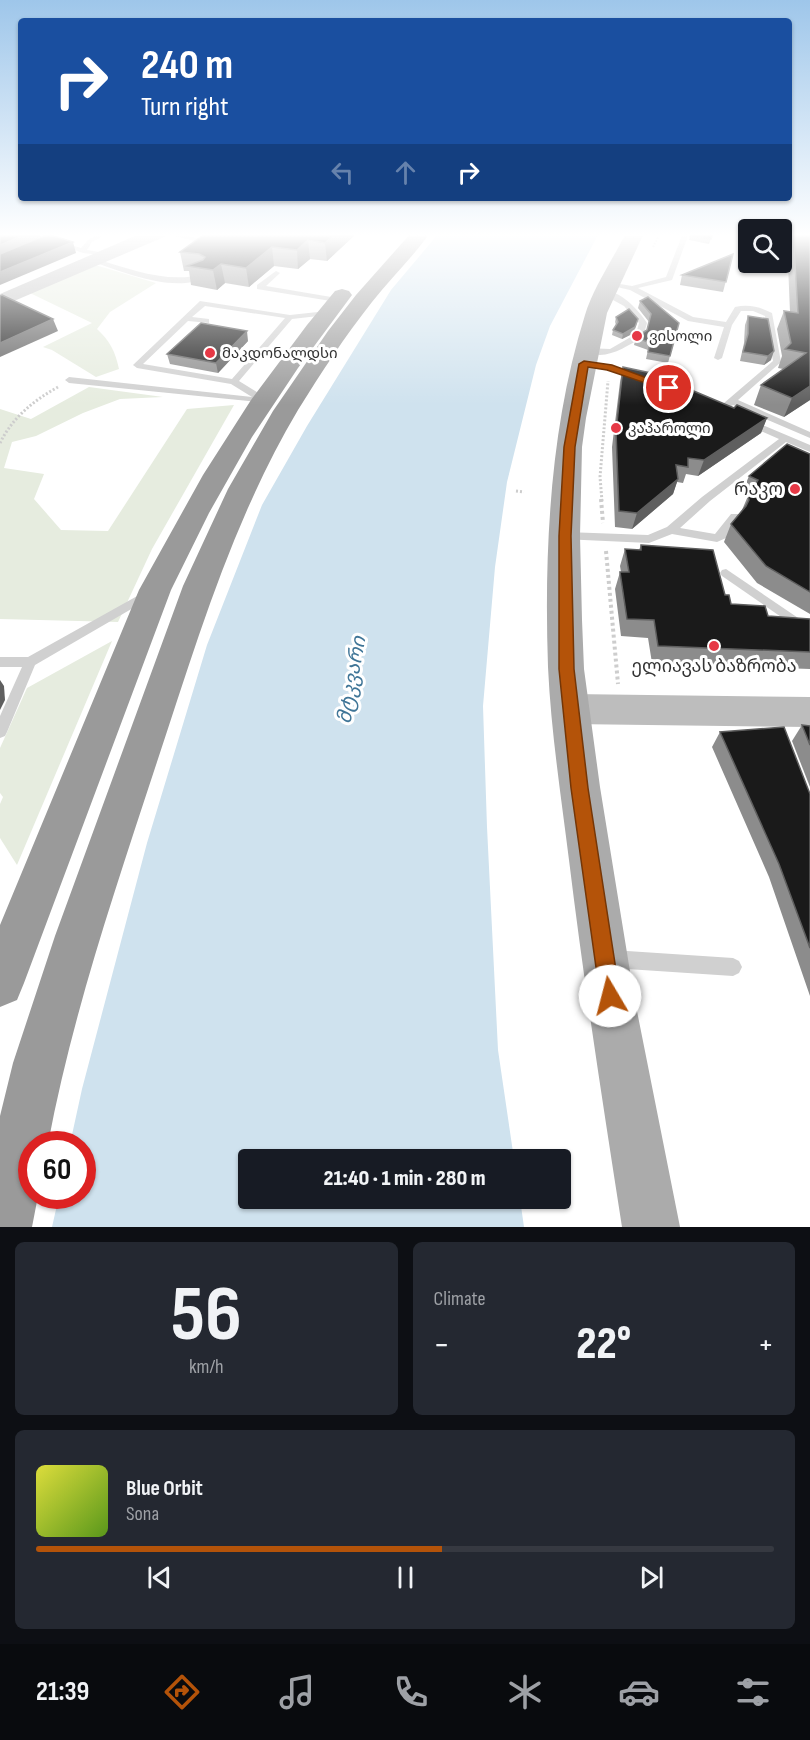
<!DOCTYPE html>
<meta charset="utf-8">
<style>
body{margin:0;font-family:"Sofia Sans Condensed","Noto Sans Georgian",sans-serif;background:#242831;color:#f1f3f6;height:100vh;display:flex;flex-direction:column;font-size:22px;white-space:nowrap}
*{box-sizing:border-box;margin:0}
p{font-size:20px;color:#9ea1a6}
.icon{flex:none;width:33px;height:33px;fill:none;stroke:currentColor;stroke-width:2;stroke-linecap:round;stroke-linejoin:round}
.map{position:relative;height:1227px;overflow:hidden}
.panel{display:flex;flex-direction:column;gap:15px;padding:15px;background:#0d0f14;flex:1}
.panel>*{flex:none}
.banner{position:absolute;left:18px;top:18px;width:774px;height:183px;border-radius:6px;box-shadow:0 2px 4px #0004;background:#1a4fa0;color:#fff;overflow:hidden}
.fabs{position:absolute;left:738px;top:219px;display:grid;gap:12px}
.fabs a{display:grid;place-items:center;width:54px;height:54px;border-radius:6px;background:#171b24;box-shadow:0 2px 4px #0004;font-size:30px}
.speed{position:absolute;left:18px;top:1131px;display:flex;gap:12px;font-size:30px;font-weight:700;text-align:center}
.speed>*{display:grid;place-content:center;width:78px;height:78px;border-radius:50%;background:#171b24;box-shadow:0 2px 4px #0004;line-height:1}
.speed .limit{border:9px solid #d22;background:#fff;color:#111}
.pin{position:absolute;display:grid;place-items:center;width:51px;height:51px;color:#fff;margin:-26px;border:3px solid #fff;border-radius:50%;box-shadow:0 2px 6px #0007}
.me{position:absolute;width:66px;margin:-33px;rotate:352deg;stroke-linejoin:round;filter:drop-shadow(0 0 4px #0008)}
.turn{display:flex;align-items:center;gap:21px;height:126px;padding:0 24px;font-size:27px}
.turn .icon{width:78px;height:78px;stroke-width:2.5}
.turn b{display:block;font-size:42px;line-height:51px}
.lanes{display:flex;align-items:center;height:57px;padding:0 24px;background:#0003;justify-content:center;gap:30px;direction:ltr}
.lanes .off{opacity:.35}
.big{font-size:45px;font-weight:800;line-height:1.1}
.panel .card{flex:1;display:flex;flex-direction:column;justify-content:center;gap:9px;min-width:0;padding:0 21px;border-radius:9px;background:#242831}
.panel .dial{align-items:center;gap:0}
.dial b{font-size:78px;line-height:1}
.song{display:flex;align-items:center;gap:18px}
.cover{width:72px;height:72px;border-radius:9px;background:linear-gradient(135deg,hsl(60 70% 55%),hsl(90 70% 35%))}
.played{height:6px;border-radius:3px;background:linear-gradient(90deg,#b45309 55%,#363941 55%)}
.keys{display:flex;justify-content:space-around;direction:ltr}
.heat{display:flex;justify-content:space-between;align-items:center;font-size:33px;direction:ltr}
.panel .tiles{flex:1;display:grid;gap:15px;grid-template-columns:1fr 1fr}
.card:last-child{grid-column:span 2}
.trip{position:absolute;left:238px;top:1149px;width:333px;height:60px;border-radius:6px;background:#171b24;box-shadow:0 2px 4px #0004;font-weight:800;line-height:60px;text-align:center}
.tab-bar{display:flex;height:96px;justify-content:space-around;align-items:center;background:#090b0e;color:#9ea1a6}
.tab-bar .icon{width:42px;height:42px}
.tab-bar .current{color:#b45309}
.tab-bar b{font-size:27px;color:#f1f3f6}
.map>svg:first-child{display:block}
.green{fill:#e6ecdf}
.water{fill:#cfe2ee}
.lines{fill:none;stroke-linecap:round;stroke-linejoin:round}
.path-far2{stroke:#cdcdcd;stroke-width:2;stroke-dasharray:1.5 1.5;stroke-linecap:butt}
.path-far1{stroke:#cdcdcd;stroke-width:3;stroke-dasharray:2 2;stroke-linecap:butt}
.path{stroke:#cdcdcd;stroke-width:4;stroke-dasharray:3 3;stroke-linecap:butt}
.lane{fill:#d0d0d0;fill-rule:evenodd}
.secondary{fill:#bdbdbd;fill-rule:evenodd}
.primary{fill:#ababab;fill-rule:evenodd}
.highway{fill:#9a9a9a;fill-rule:evenodd}
.wall{fill:#8c8c8c}
.shaded-wall{fill:#5f5f5f}
.building{fill:#1a1a1a;stroke:#5f5f5f;stroke-width:1.5}
.route{fill:#b45309;stroke:#753606;stroke-width:1.5}
.poi-dot{fill:#e63946;stroke:#fff;stroke-width:2}
.labels{text-anchor:middle;stroke-width:6;stroke-linejoin:round;paint-order:stroke}
.far-poi-label{font-size:15px;fill:#333;stroke:#fff;text-anchor:start}
.poi-label{font-size:18px;fill:#333;stroke:#fff;text-anchor:end}
.water-label{font-size:20px;font-style:italic;fill:#3f7597;stroke:#fff}
</style>
<div class="map">
<svg width="810" height="1227" viewBox="0 0 810 1227">
<rect width="100%" height="100%" fill="#fff"/>
<g class="green">
<path d="M95,265L156,283L110,312L97,329C110,341 115,351 119,369L96,377L52,350L43,347L92,323L30,293Z"/>
<polygon points="89,387 163,397 120,399 83,413 36,436 12,442 4,468 44,474 34,499 61,530 108,531 187,409 234,405 152,549 118,622 0,619 0,409 31,419"/>
<polygon points="112,641 17,865 0,838 0,804 3,797 0,793 0,748 27,688"/>
</g>
<polygon class="water" points="439,233 599,233 550,326 536,365 507,482 495,567 483,706 487,827 498,1050 514,1159 249,1160 249,1198 520,1199 524,1227 52,1227 59,1196 82,1196 82,1144 70,1144 82,1089 147,843 207,645 262,505 307,426 391,290"/>
<g class="lines">
<polyline class="path-far2" points="653,247 660,233"/>
<g class="path-far1">
<path d="M0,443C13,417 33,401 58,387"/>
<polyline points="516,491 524,492"/>
<polyline points="602,501 600,477 608,381"/>
</g>
<g class="path">
<polyline points="601,499 603,523"/>
<polyline points="606,551 618,684"/>
</g>
<g class="lane">
<polygon points="44,233 53,233 47,236 53,240 53,242 49,242 40,237 40,235"/>
<polygon points="100,233 108,233 92,242 87,250 111,254 111,256 83,253 58,244 61,242 81,248 88,240"/>
<polygon points="161,233 175,233 208,241 205,243"/>
<path d="M683,233H689L672,280L638,288L693,317L726,322L735,307C749,304 760,307 772,313L781,362L738,400L810,432V438L733,405L722,412L717,409L773,361L765,316L753,311H741L732,325L722,358L718,360L714,358L724,327L688,321L630,290L604,284L608,282L632,286L666,277Z"/>
<path d="M95,259C132,269 163,283 202,275L206,277C175,294 124,272 93,262L92,261Z"/>
<polygon points="276,271 280,273 266,286 337,298 341,300 337,302 257,289 257,285"/>
<path d="M602,290C620,290 638,309 647,323L643,337C625,347 604,363 583,350L587,348L610,349L636,334L639,323L624,306L602,294Z"/>
<path d="M200,301L290,315L327,311L331,313L327,315L292,319L239,381L268,399V403L69,383L65,380L69,377L252,397L231,384L137,368L133,365ZM205,306L285,318L232,379L143,364L188,321L209,323V319L192,317Z"/>
<polygon points="584,361 612,365 641,377 637,380 608,369 581,366 581,362"/>
<polygon points="748,419 810,445 810,452 786,442 710,501 680,528 715,534 731,514 739,514 740,516 726,538 717,542 672,534 649,543 562,539 561,536 562,533 566,532 648,535 667,527 702,497 779,439 745,424 745,420"/>
<polygon points="726,569 810,626 810,637 722,576 720,573 722,570"/>
<polygon points="148,590 154,594 152,597 35,665 7,732 5,736 0,738 0,716 22,667 0,667 0,657 28,657"/>
<polygon points="612,950 733,958 739,961 742,967 739,973 733,976 612,968 606,965 603,959 606,953"/>
</g>
<g class="secondary">
<polygon points="142,233 167,233 164,237 0,307 0,294"/>
<polygon points="571,694 810,697 810,727 571,724 558,720 553,709 558,698"/>
</g>
<path class="primary" d="M626,233H644L607,313L586,418L582,447L580,536L582,620L584,669L600,787L634,996L680,1227H622C603,1105 584,983 569,860C561,796 551,731 548,667C544,552 550,426 585,315C593,288 613,259 626,233Z"/>
<g class="highway">
<path d="M411,233H430C413,257 390,279 372,302C345,336 321,373 298,410C231,523 196,645 155,768C114,893 72,1016 48,1144H32V1196H38L32,1227H0V1116L13,1063L55,936L183,586L228,489L273,411L328,331L356,295Z"/>
<polygon points="342,289 349,291 352,295 298,368 252,437 209,513 171,590 24,983 17,1000 0,1007 0,925 139,590 203,475 251,400 307,325 335,291"/>
</g>
</g>
<g class="wall">
<polygon points="357,233 327,261 310,259 298,269 274,266 249,287 225,283 217,290 191,285 189,271 184,271 180,252"/>
<polygon points="691,233 713,233 709,244 689,240"/>
<polygon points="789,233 810,233 810,400 784,417 754,405 761,385 783,369 778,368 782,356 777,329 784,311 790,312 787,239"/>
<polygon points="733,254 723,292 680,285 682,275"/>
<polygon points="640,301 679,323 668,363 646,359 648,350 634,345 636,337 647,330 649,322 638,308"/>
<polygon points="748,316 771,360 764,365 740,361 744,343 745,325"/>
<polygon points="616,317 638,319 634,333 622,339 612,335 613,330 616,325 615,322"/>
<polygon points="248,341 218,373 170,364 167,354"/>
<polygon points="623,367 734,408 767,418 761,433 698,476 686,474 683,483 677,482 673,494 632,529 615,527 612,447 620,382"/>
<polygon points="810,454 810,614 757,583 724,542 731,524 742,510 748,496 742,493 749,476"/>
<polygon points="641,545 725,595 731,604 768,616 810,619 810,669 652,663 648,638 621,636 615,589 620,572 621,572 620,566 625,549 639,550"/>
<polygon points="802,725 810,726 810,787 792,741"/>
<polygon points="720,732 810,794 810,996 769,877 712,747"/>
</g>
<g class="shaded-wall">
<polygon points="29,233 39,233 42,240 0,258 0,245"/>
<polygon points="336,233 357,233 327,261 325,243"/>
<polygon points="308,240 310,259 298,269 297,250"/>
<polygon points="73,242 76,253 0,285 0,272"/>
<polygon points="272,247 274,266 249,287 246,268"/>
<polygon points="221,264 225,283 217,290 213,270"/>
<polygon points="53,319 58,331 0,357 0,343"/>
<polygon points="635,327 634,333 622,339 623,334"/>
<polygon points="247,331 248,341 218,373 216,363"/>
<polygon points="774,351 771,360 764,365 768,356"/>
<polygon points="810,386 810,400 784,417 792,398"/>
<polygon points="767,418 761,433 698,476 704,460"/>
<polygon points="678,479 673,494 632,529 637,513"/>
<polygon points="0,680 4,686 5,700 0,710"/>
</g>
<g class="building">
<polygon points="0,233 29,233 0,245"/>
<polygon points="206,233 288,233 288,234 294,235 296,233 336,233 325,243 308,240 297,250 272,247 246,268 221,264 213,270 187,266 203,260 205,257 199,254 180,252"/>
<polygon points="691,233 713,233 711,239 690,236"/>
<polygon points="793,233 810,233 810,386 792,398 761,385 806,353 785,349 791,343 784,311 798,313"/>
<polygon points="48,234 73,242 0,272 0,254"/>
<polygon points="733,254 726,282 682,275"/>
<polygon points="2,295 53,319 0,343 0,296"/>
<polygon points="648,297 679,323 670,356 648,352 650,343 636,337 647,330 651,314 640,301"/>
<polygon points="629,309 638,319 635,327 623,334 613,330 618,322 616,317"/>
<polygon points="748,316 768,319 774,351 768,356 743,352 748,334"/>
<polygon points="201,323 247,331 216,363 167,354"/>
<polygon points="623,367 651,373 734,408 737,405 767,418 704,460 688,458 688,467 676,465 678,479 637,513 619,511 616,432"/>
<polygon points="787,444 810,454 810,592 766,566 731,524 746,506 749,500 748,496 758,480 749,476"/>
<polygon points="641,545 713,550 725,595 729,595 731,604 765,606 768,616 810,619 810,652 658,646 654,620 627,619 620,572 629,572 625,549 641,550"/>
<polygon points="802,725 810,726 810,745"/>
<polygon points="784,727 810,794 810,948 779,864 720,732"/>
</g>
<linearGradient id="sky" x2="0" y2="1"><stop stop-color="#9ec6ea"/><stop offset="0.58" stop-color="#fff"/><stop offset="1" stop-color="#fff" stop-opacity="0"/></linearGradient>
<rect width="810" height="405" fill="url(#sky)"/>
<polygon class="route" points="584,361 612,365 674,388 669,391 607,370 588,367 575,447 571,536 574,669 588,788 620,996 617,1003 610,1006 603,1003 600,996 571,788 559,669 559,536 564,447 579,364"/>
<g class="poi-dot">
<circle cx="637" cy="336" r="6"/>
<circle cx="210" cy="353" r="6"/>
<circle cx="616" cy="428" r="6"/>
<circle cx="795" cy="489" r="6"/>
<circle cx="714" cy="646" r="6"/>
</g>
<g class="labels">
<g class="far-poi-label">
<text x="649" y="341">ვისოლი</text>
<text x="222" y="358">მაკდონალდსი</text>
<text x="628" y="433">კაპაროლი</text>
</g>
<g class="poi-label">
<text x="783" y="495">რაკო</text>
<text x="714" y="672" text-anchor="middle">ელიავას ბაზრობა</text>
</g>
<g class="water-label">
<text transform="translate(351 680) rotate(-80)" y="7">მტკვარი</text>
</g>
</g>
</svg>
<div class="fabs">
<a><svg class="icon" aria-label="search" viewBox="0 0 24 24"><circle cx="10" cy="10" r="6"/><path d="M15 15l6 6"/></svg></a>
</div>
<div class="speed"><div class="limit">60</div></div>
<div class="pin" style="left:669px;top:388px;background:#d93025"><svg class="icon" aria-label="arrive" viewBox="0 0 24 24"><path d="M6 21V4h12l-3 4 3 4H6"/></svg></div>
<svg class="me" style="left:610px;top:996px" viewBox="-20 -20 40 40"><circle r="19" fill="#fff"/><path d="M0-13L10 11 0 6-10 11z" fill="#b45309"/></svg>
<div class="trip">21:40 · 1 min · 280 m</div>
<div class="banner">
<div class="turn"><svg class="icon" aria-label="right" viewBox="0 0 24 24"><path d="M7 20v-9h11M14 6l5 5-5 5"/></svg><div><b>240 m</b>Turn right</div></div>
<div class="lanes"><svg class="icon off" aria-label="left" viewBox="0 0 24 24"><path d="M17 20v-9H6M10 6l-5 5 5 5"/></svg><svg class="icon off" aria-label="ahead" viewBox="0 0 24 24"><path d="M12 20V5M6 11l6-6 6 6"/></svg><svg class="icon" aria-label="right" viewBox="0 0 24 24"><path d="M7 20v-9h11M14 6l5 5-5 5"/></svg></div>
</div>
</div>
<section class="panel">
<div class="tiles">
<div class="card dial"><b>56</b><p>km/h</p></div>
<div class="card"><p>Climate</p>
<div class="heat"><a>−</a><b class="big">22°</b><a>+</a></div>
</div>
<div class="card">
<div class="song"><i class="cover"></i><div><b>Blue Orbit</b><p>Sona</p></div></div>
<div class="played"></div>
<div class="keys"><svg class="icon" aria-label="previous" viewBox="0 0 24 24"><path d="M18 5L8 12l10 7zM5 5v14"/></svg><svg class="icon" aria-label="pause" viewBox="0 0 24 24"><path d="M8 5v14M16 5v14"/></svg><svg class="icon" aria-label="next" viewBox="0 0 24 24"><path d="M6 5l10 7-10 7zM19 5v14"/></svg></div>
</div>
</div>
</section>
<nav class="tab-bar">
<b>21:39</b>
<svg class="icon current" aria-label="directions" viewBox="0 0 24 24"><path d="M12 3l9 9-9 9-9-9zM9 14v-3h6M13 9l2 2-2 2"/></svg>
<svg class="icon" aria-label="music" viewBox="0 0 24 24"><path d="M9 18V5l10-2v13"/><circle cx="6" cy="18" r="3"/><circle cx="16" cy="16" r="3"/></svg>
<svg class="icon" aria-label="phone" viewBox="0 0 24 24"><path d="M5 4h4l2 5-3 2q2 4 5 5l2-3 5 2v4C11 20 4 13 5 4z"/></svg>
<svg class="icon" aria-label="climate" viewBox="0 0 24 24"><path d="M12 3v18M4 7l16 10M4 17L20 7"/></svg>
<svg class="icon" aria-label="car" viewBox="0 0 24 24"><path d="M5 17H2v-5l4-1 3-4h7l3 4 3 1v5h-3M9 17h6M6 11h13"/><circle cx="7" cy="17" r="2"/><circle cx="17" cy="17" r="2"/></svg>
<svg class="icon" aria-label="filters" viewBox="0 0 24 24"><path d="M4 7h16M4 17h16"/><circle cx="9" cy="7" r="2"/><circle cx="15" cy="17" r="2"/></svg>
</nav>
